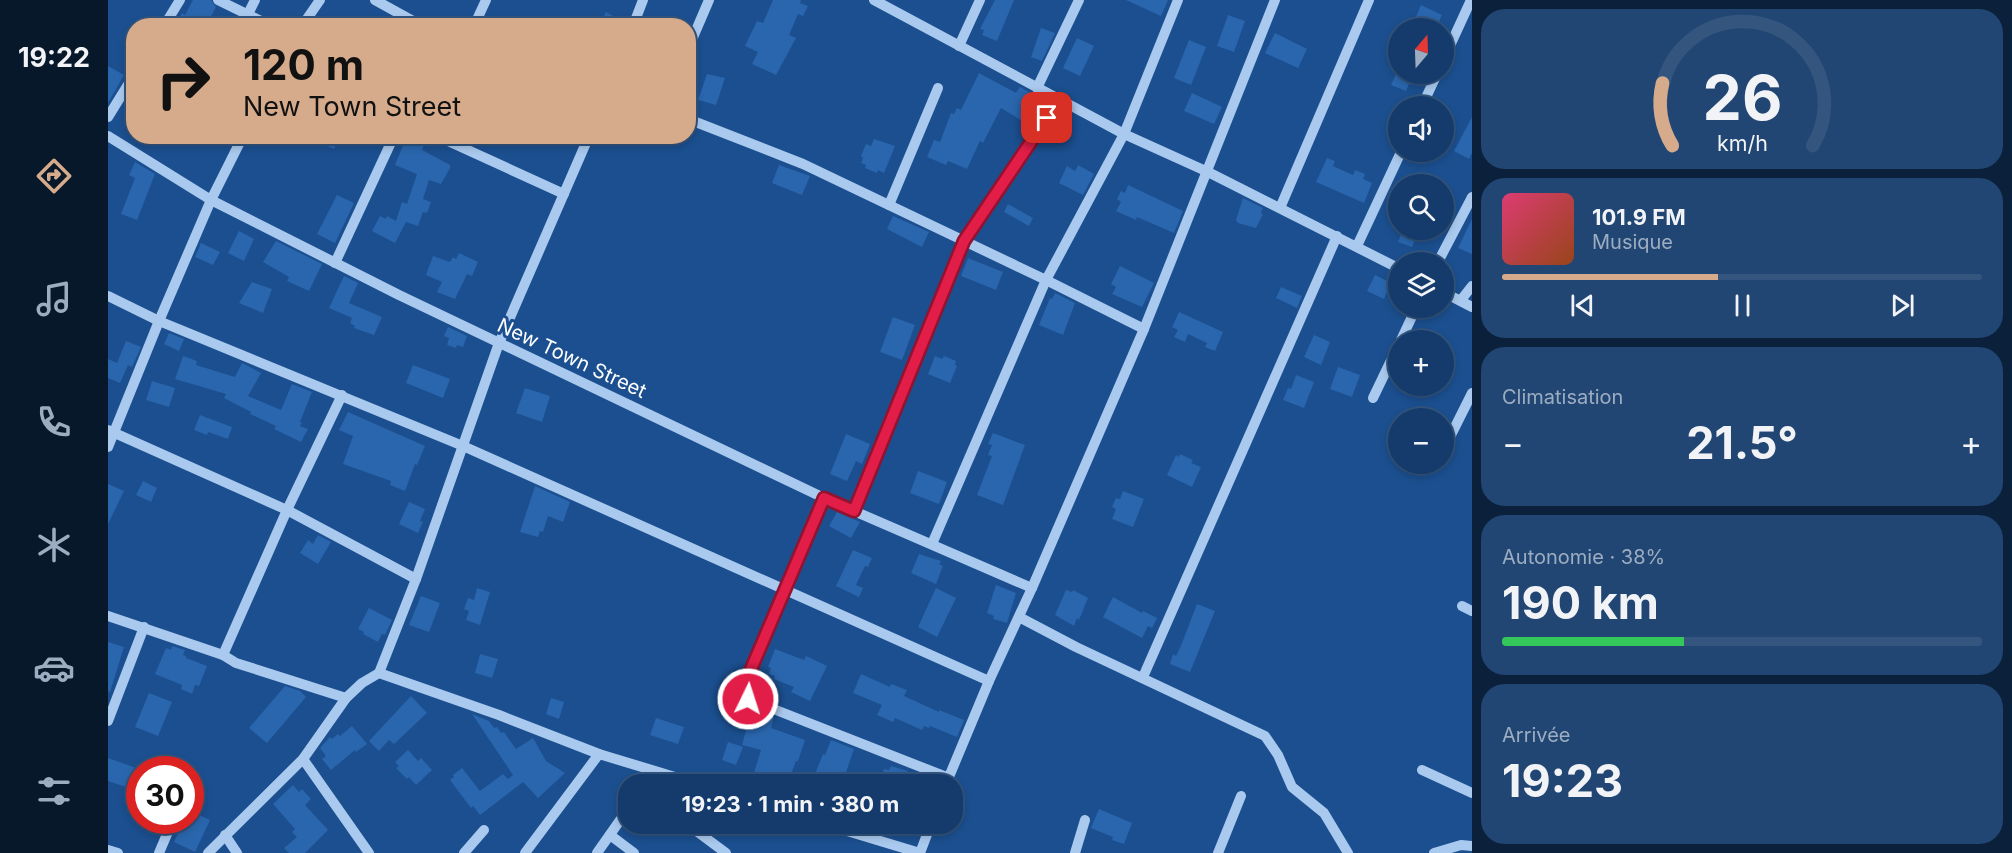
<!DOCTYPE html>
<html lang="fr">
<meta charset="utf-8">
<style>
body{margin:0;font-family:Inter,sans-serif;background:#214673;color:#f1f3f6;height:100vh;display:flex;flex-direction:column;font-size:22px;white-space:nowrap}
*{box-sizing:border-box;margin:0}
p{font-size:20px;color:#9dadc1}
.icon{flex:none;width:33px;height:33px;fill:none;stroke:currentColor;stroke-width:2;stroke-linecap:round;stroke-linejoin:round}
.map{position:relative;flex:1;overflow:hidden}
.side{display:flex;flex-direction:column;gap:9px;padding:9px;background:#0b203b;width:540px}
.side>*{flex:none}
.hud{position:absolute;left:18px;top:18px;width:570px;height:126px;border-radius:24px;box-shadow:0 3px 9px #0003,0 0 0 2px #33557e;background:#d6ab8b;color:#111;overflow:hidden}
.needle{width:39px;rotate:19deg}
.buttons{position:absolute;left:1280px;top:18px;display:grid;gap:12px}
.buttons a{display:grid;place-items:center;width:66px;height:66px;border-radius:50%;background:#143b6b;box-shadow:0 3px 9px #0003,0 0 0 2px #33557e;font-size:30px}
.speed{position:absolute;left:18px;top:756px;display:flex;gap:12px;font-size:30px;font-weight:700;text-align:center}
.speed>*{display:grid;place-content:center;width:78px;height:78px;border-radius:50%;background:#143b6b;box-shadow:0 3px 9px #0003,0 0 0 2px #33557e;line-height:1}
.speed .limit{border:9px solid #d22;background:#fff;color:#111}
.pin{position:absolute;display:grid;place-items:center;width:51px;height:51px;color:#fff;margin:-26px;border-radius:12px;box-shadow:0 3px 9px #0006}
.me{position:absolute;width:66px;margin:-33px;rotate:4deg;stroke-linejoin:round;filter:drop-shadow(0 0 4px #0008)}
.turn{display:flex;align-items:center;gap:21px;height:126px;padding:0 18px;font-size:27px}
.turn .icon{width:78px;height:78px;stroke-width:2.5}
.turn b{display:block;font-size:42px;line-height:51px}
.big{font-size:45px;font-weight:700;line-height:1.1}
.side .card{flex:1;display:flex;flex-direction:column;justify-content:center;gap:9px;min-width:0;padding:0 21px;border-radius:24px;background:#214673}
.side .dial{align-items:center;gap:0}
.dial svg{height:156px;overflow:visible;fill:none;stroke:#33557e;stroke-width:7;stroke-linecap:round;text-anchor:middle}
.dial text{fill:#f1f3f6;stroke:none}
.song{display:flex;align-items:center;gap:18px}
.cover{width:72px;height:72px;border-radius:9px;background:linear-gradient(135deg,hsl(340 70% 55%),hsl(20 70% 35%))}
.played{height:6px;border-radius:3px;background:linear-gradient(90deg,#d6ab8b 45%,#33557e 45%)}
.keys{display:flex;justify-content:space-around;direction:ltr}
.heat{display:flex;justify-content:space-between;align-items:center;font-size:33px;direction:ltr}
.charge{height:9px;border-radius:4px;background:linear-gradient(90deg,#34c759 38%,#33557e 0)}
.trip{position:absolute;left:510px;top:774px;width:345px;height:60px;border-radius:24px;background:#143b6b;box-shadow:0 3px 9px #0003,0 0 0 2px #33557e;font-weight:700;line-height:60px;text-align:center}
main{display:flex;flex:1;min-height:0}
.tabs{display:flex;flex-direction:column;width:108px;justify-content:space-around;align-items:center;background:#08182b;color:#9dadc1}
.tabs .icon{width:42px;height:42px}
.tabs .selected{color:#d6ab8b}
.tabs b{font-size:27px;color:#f1f3f6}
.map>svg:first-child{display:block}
.building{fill:#2a66ad}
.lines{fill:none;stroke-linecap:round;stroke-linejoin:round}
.minor{stroke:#a9c9ee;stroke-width:10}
.route-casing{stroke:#92132f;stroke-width:15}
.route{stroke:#e11d48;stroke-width:10}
.labels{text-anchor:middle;stroke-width:6;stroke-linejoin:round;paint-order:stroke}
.street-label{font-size:20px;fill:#fff;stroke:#1b4f8f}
</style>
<main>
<nav class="tabs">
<b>19:22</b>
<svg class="icon selected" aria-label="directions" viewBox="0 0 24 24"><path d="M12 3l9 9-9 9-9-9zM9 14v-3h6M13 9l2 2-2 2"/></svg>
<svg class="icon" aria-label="music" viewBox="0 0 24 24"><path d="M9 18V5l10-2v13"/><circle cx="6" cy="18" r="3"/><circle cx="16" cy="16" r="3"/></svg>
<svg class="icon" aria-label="phone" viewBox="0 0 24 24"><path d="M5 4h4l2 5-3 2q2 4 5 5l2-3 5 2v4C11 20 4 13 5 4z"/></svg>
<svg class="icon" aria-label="climate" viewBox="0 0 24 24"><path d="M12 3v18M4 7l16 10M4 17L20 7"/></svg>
<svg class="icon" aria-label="car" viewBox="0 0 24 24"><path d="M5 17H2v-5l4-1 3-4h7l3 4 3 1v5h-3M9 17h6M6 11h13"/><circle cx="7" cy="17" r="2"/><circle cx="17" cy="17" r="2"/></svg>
<svg class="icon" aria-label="filters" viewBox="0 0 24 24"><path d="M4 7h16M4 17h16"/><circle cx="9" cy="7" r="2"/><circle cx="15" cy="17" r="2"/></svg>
</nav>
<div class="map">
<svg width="1364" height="853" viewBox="0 0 1364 853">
<rect width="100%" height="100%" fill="#1b4f8f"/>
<g class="building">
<polygon points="85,0 103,0 108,7 98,26 66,26 74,13 77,15"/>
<polygon points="665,0 693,0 692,3 700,6 695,16 690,14 681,35 688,38 668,75 644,64 650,52 637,46 649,21 655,23"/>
<polygon points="887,0 906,0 889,41 874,35 876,30 872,29"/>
<polygon points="1018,0 1060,0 1053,16"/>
<polygon points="1313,5 1334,15 1328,28 1303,28"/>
<polygon points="498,12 518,23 518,26 491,26"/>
<polygon points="1120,15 1137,21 1126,52 1109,46"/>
<polygon points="933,28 947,33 934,61 923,57"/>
<polygon points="1167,33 1199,49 1190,68 1157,53"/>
<polygon points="969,38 986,46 972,76 955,68"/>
<polygon points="1081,40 1098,47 1083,85 1066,78"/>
<polygon points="0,66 16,75 0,103"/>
<polygon points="871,73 908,93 912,87 930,97 916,122 893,108 875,143 872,141 859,169 840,161 838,165 819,157 826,140 832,142 843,113 846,114 849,108 853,110"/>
<polygon points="599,74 617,78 608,105 590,100"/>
<polygon points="1288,74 1305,74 1298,91 1283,85"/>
<polygon points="1084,93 1114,107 1106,124 1076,111"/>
<polygon points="1364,117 1364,153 1361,159 1346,151"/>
<polygon points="198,136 232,136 226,149"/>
<polygon points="299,136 319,136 314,150 342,165 342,168 333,184 321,180 315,199 323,202 319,213 315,212 310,226 298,222 287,243 264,231 272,216 278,219 279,216 288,221 294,202 299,204 309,174 287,165"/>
<polygon points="766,139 787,146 776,173 770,170 769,173 757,168 758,165 753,163 755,158 753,156 758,144 763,146"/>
<polygon points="1219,158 1227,161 1225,166 1245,175 1247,170 1257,174 1255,179 1264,183 1256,203 1208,182"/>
<polygon points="27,162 47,174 29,220 13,214 27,178 21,175"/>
<polygon points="671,165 702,176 694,195 664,183"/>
<polygon points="970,165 986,174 975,195 951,183 959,166 967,171"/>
<polygon points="1020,185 1075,211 1066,233 1029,217 1028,220 1008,211 1013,202 1009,199 1013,191 1017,193"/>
<polygon points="229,195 246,203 227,243 209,234"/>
<polygon points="1135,198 1155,208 1153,213 1155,214 1148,228 1130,223 1128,220"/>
<polygon points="900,204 925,218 921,226 896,212"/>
<polygon points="785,216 821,232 814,247 779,229"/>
<polygon points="1364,219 1364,254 1350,248"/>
<polygon points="1295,230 1311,230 1304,247 1290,242"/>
<polygon points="131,231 146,239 136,261 120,253"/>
<polygon points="168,241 214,264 201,291 179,281 181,277 155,262"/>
<polygon points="93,243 112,252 105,265 87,257"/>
<polygon points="351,253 370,262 364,276 359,274 347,299 329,292 334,282 318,275 325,256 342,262 345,257 348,259"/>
<polygon points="860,258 895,272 888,290 853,276"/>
<polygon points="1012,266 1046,283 1034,307 1004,294 1008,287 1003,284"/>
<polygon points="1267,275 1283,283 1276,299 1259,291"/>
<polygon points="236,276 250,283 241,303 274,317 266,335 246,328 247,326 242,323 244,318 221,308"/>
<polygon points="144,282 164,289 155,313 131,303"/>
<polygon points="1173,287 1194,296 1189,308 1168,298"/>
<polygon points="947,293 967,303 955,335 931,325 942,298 944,299"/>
<polygon points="1071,312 1115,332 1107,351 1097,347 1099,343 1080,334 1077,342 1066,337 1070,330 1064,327"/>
<polygon points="785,317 807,325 794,360 772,352"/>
<polygon points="340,327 359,336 355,347 349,345 348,348 339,345 341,338 336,336"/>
<polygon points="61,333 76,339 71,351 56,344"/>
<polygon points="1206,335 1222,342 1213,365 1196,357"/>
<polygon points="18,341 33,347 24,367 20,365 12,383 0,378 0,359 9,363"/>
<polygon points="75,356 89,361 88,365 127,377 134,363 153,373 140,396 173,410 184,384 204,392 192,422 194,423 192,426 200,429 193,442 166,429 168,426 142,414 143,412 116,398 118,394 67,379"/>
<polygon points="827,356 834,359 836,356 848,361 847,365 849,366 842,383 820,374"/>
<polygon points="305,365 342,379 335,398 298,383"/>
<polygon points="1230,367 1252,375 1244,397 1222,389"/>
<polygon points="1188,375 1206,382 1196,408 1175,400 1180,388 1183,389"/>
<polygon points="44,381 67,388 61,407 38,400"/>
<polygon points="417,388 442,396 434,422 408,413"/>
<polygon points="240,412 317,446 309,465 307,464 297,491 282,485 283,481 235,464 245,436 231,430"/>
<polygon points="92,415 124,427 120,439 100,432 99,435 86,430"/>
<polygon points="885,433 917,445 895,505 869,495 884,456 880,455 884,445 880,444"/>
<polygon points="738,434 762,444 754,464 748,461 739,481 722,474"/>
<polygon points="1072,454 1085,460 1083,463 1093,467 1084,487 1059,475 1068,455 1071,457"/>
<polygon points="810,471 839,482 831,504 802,493"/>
<polygon points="35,481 49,488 43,502 28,495"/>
<polygon points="0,484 16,491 0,524"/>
<polygon points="427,486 462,502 455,522 440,516 435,532 432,531 430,537 412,532"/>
<polygon points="1015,491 1036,499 1025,527 1004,519 1008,509 1004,507 1008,498 1012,499"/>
<polygon points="301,502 317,509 312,521 315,522 310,533 291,524"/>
<polygon points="729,512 752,522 743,538 721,526"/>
<polygon points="210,535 223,542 210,564 192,553 200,540 205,544"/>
<polygon points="745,550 764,558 760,567 757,566 748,585 755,588 751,597 728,586"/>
<polygon points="811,554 833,561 831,564 835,566 828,584 803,573"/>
<polygon points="888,585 908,593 899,623 885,619 886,616 879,613"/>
<polygon points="369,588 382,592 372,625 358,620 361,611 356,609 360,598 366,600"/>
<polygon points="828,588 848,598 829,637 810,627"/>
<polygon points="958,590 964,592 965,590 980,598 971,620 969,618 966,626 947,615"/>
<polygon points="313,596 332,603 321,632 301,625"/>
<polygon points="1005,597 1034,613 1035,611 1049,618 1044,628 1040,626 1034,638 995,617"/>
<polygon points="1089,604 1107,611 1082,672 1062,664 1065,654 1068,656 1074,643"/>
<polygon points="261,608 284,620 277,635 274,634 270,642 255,634 256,632 250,629"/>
<polygon points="0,642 16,647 2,692 0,691"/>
<polygon points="64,646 77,650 75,655 78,656 78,658 99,666 91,686 87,685 84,694 73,689 74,685 47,674 58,648 63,650"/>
<polygon points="667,649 696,660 698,656 719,666 702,701 683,692 686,687 666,679 667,676 661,674 663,668 660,667"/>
<polygon points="372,654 390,659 384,678 367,673"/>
<polygon points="753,674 782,687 783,684 799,690 796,696 831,712 831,710 856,720 849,737 822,726 821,728 816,726 814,730 787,718 785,722 769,715 774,705 745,693"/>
<polygon points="177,686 192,691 198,697 159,743 141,728"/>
<polygon points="41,693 64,702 50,736 27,727"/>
<polygon points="303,696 319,713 286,744 281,740 271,751 261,741"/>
<polygon points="443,698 456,702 451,719 438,714"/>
<polygon points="644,709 666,717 663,728 697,740 690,761 688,761 680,782 661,775 660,780 645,776 653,750 634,745"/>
<polygon points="364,714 381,721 386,728 389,727 393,733 396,732 408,749 425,738 438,761 457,773 430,798 415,782 372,815 365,806 363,808 342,780 346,777 345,775 354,768 372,791 395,774 400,779 405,775"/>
<polygon points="548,718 576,727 570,744 542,735"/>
<polygon points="244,726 259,744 248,752 247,750 223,770 214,759 218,756 212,748 222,737 224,739 230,734 232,736"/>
<polygon points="723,740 746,749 736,778 726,775 724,780 732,783 732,784 703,784 715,754 717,755"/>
<polygon points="620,742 635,747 628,765 614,760"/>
<polygon points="300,750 310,761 313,758 324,770 308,785 301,777 299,779 288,768 291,766 287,762"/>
<polygon points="0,758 31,769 24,789 0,781"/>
<polygon points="783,766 800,771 796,784 771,784 776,769 781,770"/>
<polygon points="185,785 191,792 194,789 203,799 197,805 220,830 197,853 181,853 176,848 189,837 184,832 187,829 165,804"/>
<polygon points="991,809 1024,823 1016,844 1004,840 1005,837 983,828"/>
<polygon points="82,811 102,820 87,852 66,842 76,820 82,820"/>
</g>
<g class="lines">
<g class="minor">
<polyline points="110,0 163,26"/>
<polyline points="267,0 314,26"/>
<polyline points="766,0 1016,134 1100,172 1290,268"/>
<polyline points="140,14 147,0"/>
<polyline points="56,26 72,0"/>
<polyline points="194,26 212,0"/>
<polyline points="366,26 378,0"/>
<polyline points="525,26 535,0"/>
<polyline points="851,46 872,0"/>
<polyline points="580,49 601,0"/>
<polyline points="1335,61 1363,0"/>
<polyline points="929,88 971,0"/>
<polyline points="1314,106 1329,74"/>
<polyline points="0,117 26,75"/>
<polyline points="580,119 695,164 938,280 1036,329"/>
<polyline points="0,136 103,200 291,295 716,498 924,588"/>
<polyline points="329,136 456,194"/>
<polyline points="781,205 830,88"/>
<polyline points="1172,208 1261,0"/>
<polyline points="1249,246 1293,152"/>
<polyline points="1330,262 1364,197"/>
<polyline points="227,263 286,136"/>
<polyline points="1335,292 1364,307"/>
<polyline points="0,296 51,321 355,446 881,681"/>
<polyline points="1353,300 1364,286"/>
<polyline points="1293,340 1308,308"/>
<polyline points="1265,398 1290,346"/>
<polyline points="0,430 179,510 308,579"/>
<polyline points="0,447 51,321 103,200 135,136"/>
<polyline points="1335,451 1364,393"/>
<polyline points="716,498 635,688 640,699 841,778"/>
<polyline points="746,511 856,241 951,101"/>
<polyline points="824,544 938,280 1016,134 1070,0"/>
<polyline points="1354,606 1364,611"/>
<polyline points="0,616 115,655 128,663 238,698"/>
<polyline points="911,617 968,647 1157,736 1170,755 1184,787 1216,813 1240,853"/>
<polyline points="115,655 179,510 234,395"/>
<polyline points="271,673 391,715 491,754 590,784"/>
<polyline points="1035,677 1229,236"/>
<polyline points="0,721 36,627"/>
<polyline points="195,759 261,853"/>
<polyline points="1314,770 1364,793"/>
<polyline points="82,783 84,780"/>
<polyline points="838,784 881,681 924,588 1036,329 1167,0"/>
<polyline points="579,824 618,853"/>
<polyline points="716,824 812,853"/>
<polyline points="117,835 129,853"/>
<polyline points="502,835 526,853"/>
<polyline points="0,850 10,853"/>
<polyline points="51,853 65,820"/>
<polyline points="100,853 195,759 238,698 254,683 271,673 308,579 391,343 481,136"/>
<polyline points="356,853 376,830"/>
<polyline points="417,853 491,754"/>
<polyline points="489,853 520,809"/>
<polyline points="812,853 823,824"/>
<polyline points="967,853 977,820"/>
<polyline points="1110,853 1133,796"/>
<polyline points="1326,853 1353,845 1364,846"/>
</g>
</g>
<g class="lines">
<defs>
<polyline id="route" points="640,699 635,688 716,498 746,511 856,241 939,118"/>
</defs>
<use href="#route" class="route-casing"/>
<use href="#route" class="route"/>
</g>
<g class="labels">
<g class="street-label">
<text transform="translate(464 358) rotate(25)" y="7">New Town Street</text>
</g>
</g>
</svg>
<div class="buttons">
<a><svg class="needle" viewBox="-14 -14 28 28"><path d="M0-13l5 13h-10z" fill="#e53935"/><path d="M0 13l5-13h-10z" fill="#9dadc1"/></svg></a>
<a><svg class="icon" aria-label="sound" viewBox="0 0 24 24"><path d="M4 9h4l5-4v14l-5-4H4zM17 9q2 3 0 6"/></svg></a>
<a><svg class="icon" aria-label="search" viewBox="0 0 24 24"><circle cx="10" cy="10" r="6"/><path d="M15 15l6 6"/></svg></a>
<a><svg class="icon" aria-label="layers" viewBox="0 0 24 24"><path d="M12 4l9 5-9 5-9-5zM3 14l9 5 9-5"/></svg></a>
<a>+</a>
<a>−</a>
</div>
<div class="speed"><div class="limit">30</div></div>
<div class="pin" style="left:939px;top:118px;background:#d93025"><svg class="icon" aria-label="arrive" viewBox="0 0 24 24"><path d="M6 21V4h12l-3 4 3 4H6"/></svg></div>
<svg class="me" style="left:640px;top:699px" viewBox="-20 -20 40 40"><circle r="17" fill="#e11d48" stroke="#fff" stroke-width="3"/><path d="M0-11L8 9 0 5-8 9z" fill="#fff"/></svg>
<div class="trip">19:23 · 1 min · 380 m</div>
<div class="hud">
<div class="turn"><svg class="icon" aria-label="right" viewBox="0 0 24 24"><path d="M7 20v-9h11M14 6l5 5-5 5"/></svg><div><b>120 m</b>New Town Street</div></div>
</div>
</div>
<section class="side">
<div class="card dial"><svg viewBox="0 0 100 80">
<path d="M14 69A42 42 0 1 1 86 69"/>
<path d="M14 69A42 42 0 0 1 9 37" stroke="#d6ab8b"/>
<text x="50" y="56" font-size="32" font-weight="700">26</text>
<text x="50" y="72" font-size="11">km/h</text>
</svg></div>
<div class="card">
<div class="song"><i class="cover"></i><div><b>101.9 FM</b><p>Musique</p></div></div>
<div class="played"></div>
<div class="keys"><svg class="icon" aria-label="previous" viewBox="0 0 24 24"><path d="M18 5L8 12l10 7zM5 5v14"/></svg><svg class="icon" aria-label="pause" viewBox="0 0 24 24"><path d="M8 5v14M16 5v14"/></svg><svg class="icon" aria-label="next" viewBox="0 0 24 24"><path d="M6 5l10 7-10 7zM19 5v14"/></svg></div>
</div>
<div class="card"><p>Climatisation</p>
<div class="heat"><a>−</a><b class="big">21.5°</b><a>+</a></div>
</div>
<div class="card"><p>Autonomie · 38%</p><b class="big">190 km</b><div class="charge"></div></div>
<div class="card"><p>Arrivée</p><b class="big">19:23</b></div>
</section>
</main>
